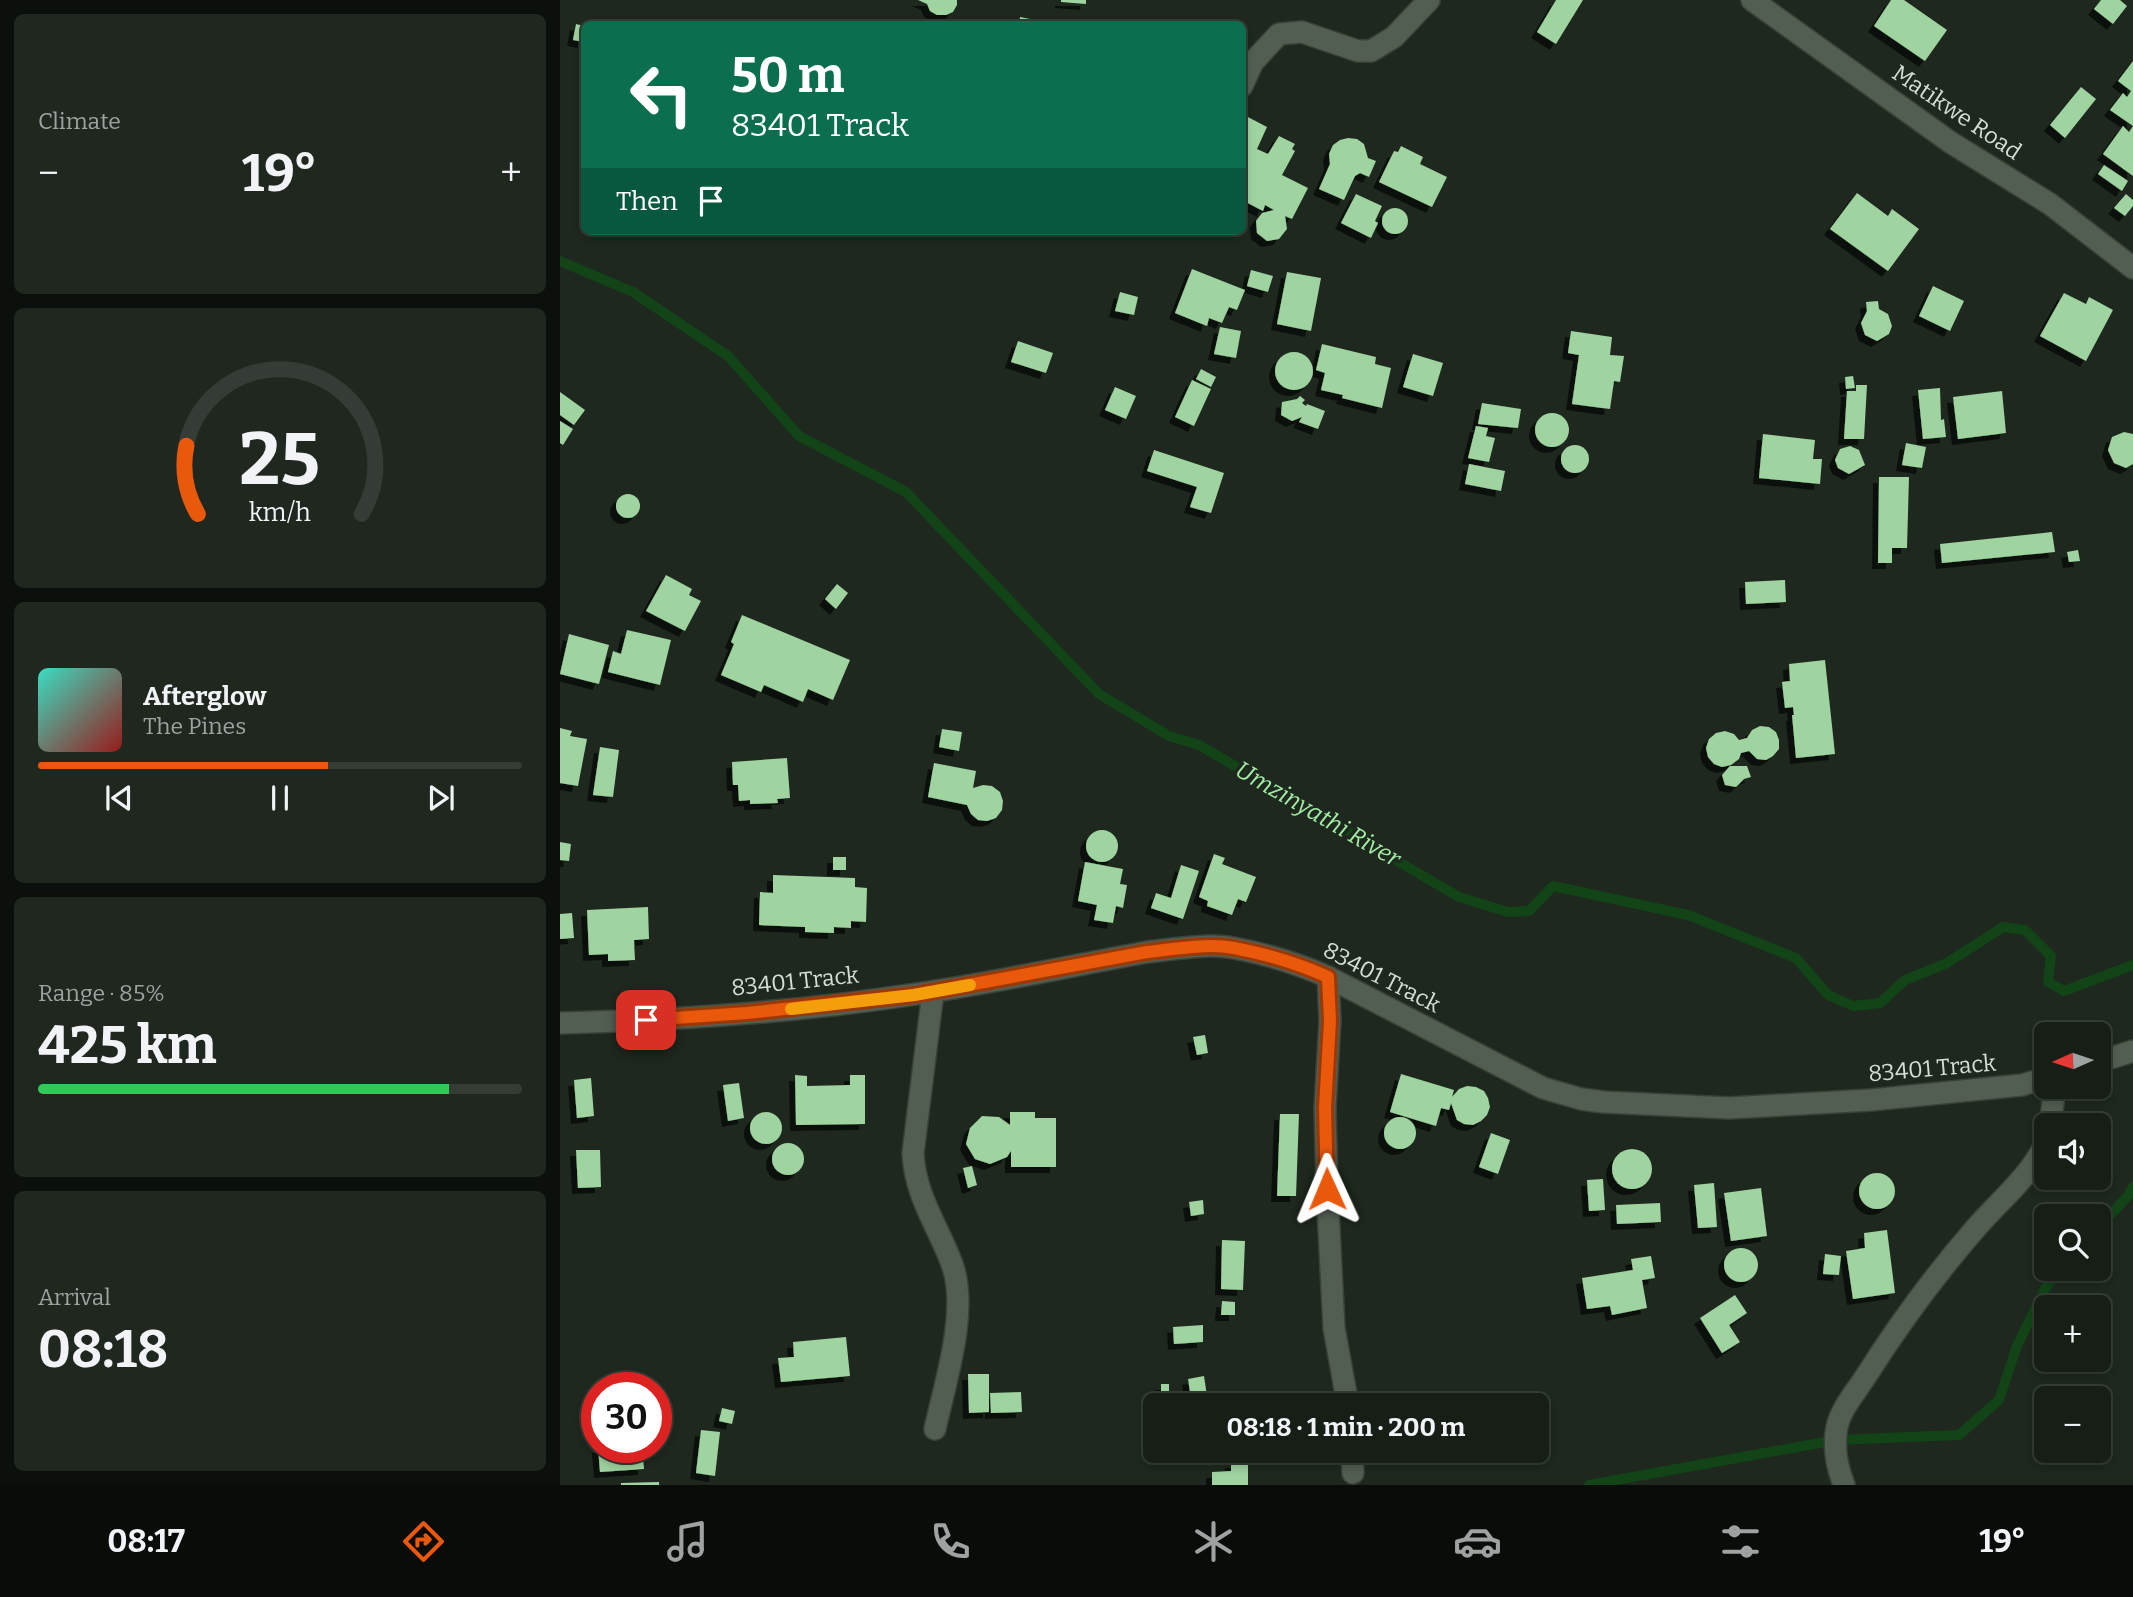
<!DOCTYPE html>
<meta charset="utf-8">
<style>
body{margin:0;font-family:Bitter,serif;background:#1f271f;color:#f1f3f6;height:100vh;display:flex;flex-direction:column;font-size:26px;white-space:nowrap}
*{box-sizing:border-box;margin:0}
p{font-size:23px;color:#9ea2a1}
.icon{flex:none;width:38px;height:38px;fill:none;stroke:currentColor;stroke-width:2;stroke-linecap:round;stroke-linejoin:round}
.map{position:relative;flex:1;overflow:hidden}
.side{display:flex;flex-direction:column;gap:14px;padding:14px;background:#0c100c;width:560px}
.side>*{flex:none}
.banner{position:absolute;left:21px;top:21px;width:665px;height:214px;border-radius:10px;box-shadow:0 4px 10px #0003,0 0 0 2px #353c35;background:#0b6e4f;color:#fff;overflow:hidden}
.needle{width:46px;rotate:267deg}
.buttons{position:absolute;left:1474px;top:1022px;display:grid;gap:14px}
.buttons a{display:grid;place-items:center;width:77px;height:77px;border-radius:10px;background:#161e16;box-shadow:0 4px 10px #0003,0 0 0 2px #353c35;font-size:35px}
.speed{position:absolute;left:21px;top:1372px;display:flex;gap:14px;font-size:35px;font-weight:700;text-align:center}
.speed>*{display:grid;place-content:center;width:91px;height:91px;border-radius:50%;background:#161e16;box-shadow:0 4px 10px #0003,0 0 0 2px #353c35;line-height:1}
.speed .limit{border:10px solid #d22;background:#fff;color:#111}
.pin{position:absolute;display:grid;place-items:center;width:60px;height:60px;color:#fff;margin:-30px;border-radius:14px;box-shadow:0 4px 10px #0006}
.me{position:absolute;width:77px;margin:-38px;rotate:359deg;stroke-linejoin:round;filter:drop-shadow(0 0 5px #0008)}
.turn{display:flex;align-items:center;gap:24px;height:147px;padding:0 35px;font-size:32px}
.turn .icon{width:91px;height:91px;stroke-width:2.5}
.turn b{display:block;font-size:49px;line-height:60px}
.then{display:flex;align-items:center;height:66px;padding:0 35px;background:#0003;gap:14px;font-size:26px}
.big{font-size:52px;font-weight:700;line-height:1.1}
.side .card{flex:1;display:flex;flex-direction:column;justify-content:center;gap:10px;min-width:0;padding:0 24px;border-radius:10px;background:#1f271f}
.side .dial{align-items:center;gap:0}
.dial svg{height:182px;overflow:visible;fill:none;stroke:#353c35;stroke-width:7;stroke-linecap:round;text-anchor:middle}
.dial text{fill:#f1f3f6;stroke:none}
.song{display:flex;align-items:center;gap:21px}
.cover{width:84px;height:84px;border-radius:10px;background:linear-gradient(135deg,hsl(170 70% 55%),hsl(0 70% 35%))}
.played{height:7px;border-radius:4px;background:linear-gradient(90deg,#ea580c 60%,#353c35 60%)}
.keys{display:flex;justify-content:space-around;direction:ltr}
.heat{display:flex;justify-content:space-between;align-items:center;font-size:38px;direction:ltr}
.charge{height:10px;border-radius:5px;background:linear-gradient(90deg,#34c759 85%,#353c35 0)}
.trip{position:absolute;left:583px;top:1393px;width:406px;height:70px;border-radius:10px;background:#161e16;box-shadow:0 4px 10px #0003,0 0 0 2px #353c35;font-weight:700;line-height:70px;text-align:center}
.tabs{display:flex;height:112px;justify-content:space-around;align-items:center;background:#090c09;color:#9ea2a1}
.tabs .icon{width:49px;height:49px}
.tabs .active{color:#ea580c}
.tabs b{font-size:32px;color:#f1f3f6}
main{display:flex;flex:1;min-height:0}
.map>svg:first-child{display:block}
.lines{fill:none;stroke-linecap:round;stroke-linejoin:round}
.stream{stroke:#124417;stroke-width:10}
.building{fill:#9fd39f;filter:url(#shadow)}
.minor-casing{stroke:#394239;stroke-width:24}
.minor{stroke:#525e52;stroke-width:21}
.route-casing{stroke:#983908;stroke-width:18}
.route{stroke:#ea580c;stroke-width:12}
.slow{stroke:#f59e0b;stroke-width:12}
.labels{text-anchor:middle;stroke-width:7;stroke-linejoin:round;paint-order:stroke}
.street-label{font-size:23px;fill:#d6ddd6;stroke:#1e281e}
.water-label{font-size:24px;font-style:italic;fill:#a3eca4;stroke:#1e281e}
</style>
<main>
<section class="side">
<div class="card"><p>Climate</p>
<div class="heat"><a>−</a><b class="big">19°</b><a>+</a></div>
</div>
<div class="card dial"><svg viewBox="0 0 100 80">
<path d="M14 69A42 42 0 1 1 86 69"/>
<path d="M14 69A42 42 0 0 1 9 39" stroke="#ea580c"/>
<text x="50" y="56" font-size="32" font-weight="700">25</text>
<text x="50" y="72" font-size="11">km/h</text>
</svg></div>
<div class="card">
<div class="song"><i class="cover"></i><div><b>Afterglow</b><p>The Pines</p></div></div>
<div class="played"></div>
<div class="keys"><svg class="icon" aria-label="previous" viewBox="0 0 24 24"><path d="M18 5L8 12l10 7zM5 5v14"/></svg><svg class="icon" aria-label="pause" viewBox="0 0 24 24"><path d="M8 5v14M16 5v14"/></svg><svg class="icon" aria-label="next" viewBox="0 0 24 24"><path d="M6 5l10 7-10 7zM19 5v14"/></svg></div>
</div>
<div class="card"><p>Range · 85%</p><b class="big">425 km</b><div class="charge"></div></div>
<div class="card"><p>Arrival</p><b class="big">08:18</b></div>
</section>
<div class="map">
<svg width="1573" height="1485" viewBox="0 0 1573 1485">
<defs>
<filter id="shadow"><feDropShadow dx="-6" dy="6" stdDeviation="0" flood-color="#0009"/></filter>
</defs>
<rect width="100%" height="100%" fill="#1e281e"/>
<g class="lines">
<g class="stream">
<polyline points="0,261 73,292 168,356 239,436 346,492 539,694 609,736 639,745 899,897 948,912 969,911 993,886 1128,915 1236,958 1268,995 1293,1006 1320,1003 1345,980 1387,963 1443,927 1465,930 1491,956 1488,982 1504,991 1573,965"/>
<polyline points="1538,1228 1568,1196 1573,1187"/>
<polyline points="1029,1485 1276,1440 1399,1435 1439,1400 1457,1346 1486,1287 1502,1269"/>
</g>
</g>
<g class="building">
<polygon points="358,0 397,0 397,5 393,12 386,15 377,15 370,11 367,4"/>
<polygon points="501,0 526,0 526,4 501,2"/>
<polygon points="996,0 1023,0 996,44 977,32"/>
<polygon points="1331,0 1344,0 1387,30 1365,61 1314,26"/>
<polygon points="1541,0 1560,0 1567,6 1553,24 1534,9"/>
<polygon points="460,17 475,20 474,24 459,24"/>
<polygon points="16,24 24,26 24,42 13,40"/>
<polygon points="1573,61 1573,176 1543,154 1563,126 1569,132 1573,126 1550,110 1563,93 1567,97 1571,91 1558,81"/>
<polygon points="1521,87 1536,99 1505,138 1490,125"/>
<polygon points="686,116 707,127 697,149 708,154 719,136 735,144 732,149 735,151 722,175 748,188 732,219 725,216 727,229 719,239 707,241 697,233 696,221 702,213 714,210 705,205 703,211 682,200 682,123"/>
<polygon points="788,138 797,139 804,144 808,158 816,161 809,177 800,173 795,176 784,200 759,189 770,164 769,154 773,145 780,140"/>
<polygon points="841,146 863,157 860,164 887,177 872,207 819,182 834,151 838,152"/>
<polygon points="1544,165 1568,181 1562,191 1538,174"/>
<polygon points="1297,193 1328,216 1332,209 1359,229 1328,271 1270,229"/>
<polygon points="796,194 822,206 815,221 818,223 811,238 781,223"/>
<polygon points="1566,194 1573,200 1573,206 1565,216 1554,208"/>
<circle cx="835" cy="221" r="13"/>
<polygon points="632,269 685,290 677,310 669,307 662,323 649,318 647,326 615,313"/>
<polygon points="691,270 713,276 708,292 687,286"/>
<polygon points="727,272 761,278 751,331 717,324"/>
<polygon points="1373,286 1404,301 1390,331 1359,316"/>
<polygon points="560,292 578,297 574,315 555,311"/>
<polygon points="1504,293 1526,304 1529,297 1553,310 1526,361 1480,336"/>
<polygon points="1318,301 1319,309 1328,314 1332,326 1329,334 1317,341 1305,335 1301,323 1307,311 1306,302"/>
<polygon points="660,327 681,331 676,358 654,354"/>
<polygon points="1011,331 1052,337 1050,355 1064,356 1060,382 1054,381 1050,409 1012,404 1019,355 1008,353"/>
<polygon points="458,341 493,353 486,373 451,362"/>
<polygon points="762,344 816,357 815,364 831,368 822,408 782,398 783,395 761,390 765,373 756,370"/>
<circle cx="734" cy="371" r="19"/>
<polygon points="853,354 883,363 873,396 843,387"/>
<polygon points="641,369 656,377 651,387 636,379"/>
<polygon points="1293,376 1295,388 1286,389 1285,377"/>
<polygon points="632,380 651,389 634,426 615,417"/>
<polygon points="1296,385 1307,385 1304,439 1284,439 1287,391 1296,391"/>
<polygon points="555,387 576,396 566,419 545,410"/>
<polygon points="1380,388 1381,420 1384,419 1386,437 1363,439 1358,390"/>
<polygon points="1442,391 1446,433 1398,439 1393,397"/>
<polygon points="0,392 25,410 14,425 0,415"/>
<polygon points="740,396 745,400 742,403 746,406 747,404 765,411 758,429 739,422 742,417 732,421 721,415 722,402 737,399"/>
<polygon points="922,403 961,409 958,428 918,424"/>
<circle cx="992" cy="430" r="17"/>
<polygon points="0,421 13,429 3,445 0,443"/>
<polygon points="916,426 928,428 926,436 935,438 929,462 908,458"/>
<polygon points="1564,432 1573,434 1573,464 1566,468 1554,463 1548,450 1552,437"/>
<polygon points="1203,434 1255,440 1253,459 1262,459 1260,484 1199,478"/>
<polygon points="1346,443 1366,447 1362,468 1342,465"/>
<circle cx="1015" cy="459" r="14"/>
<polygon points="1290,446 1299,450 1305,465 1289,474 1278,468 1275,460 1280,449"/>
<polygon points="594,450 664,473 651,513 630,507 637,487 587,471"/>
<polygon points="909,464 945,471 941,491 905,484"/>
<polygon points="1319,477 1349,477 1347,548 1332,548 1332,563 1318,563"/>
<circle cx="68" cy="506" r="12"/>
<polygon points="1492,532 1495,552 1382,563 1380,544"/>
<polygon points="1518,550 1520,561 1509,562 1507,552"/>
<polygon points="106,575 132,589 129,595 141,601 125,631 86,611"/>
<polygon points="1225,580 1226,602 1186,604 1185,582"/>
<polygon points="277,584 288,593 276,609 265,599"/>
<polygon points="182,615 290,660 273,700 248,689 243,702 204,685 201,692 161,675 174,644 171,642"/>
<polygon points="67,630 111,640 100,685 48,672 53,651 61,654"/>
<polygon points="9,634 49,645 39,684 0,674"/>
<polygon points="1265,660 1275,754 1236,758 1232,715 1234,715 1233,707 1225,708 1222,682 1230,681 1229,664"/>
<polygon points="1200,726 1209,727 1216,732 1219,740 1219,749 1213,756 1206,760 1197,759 1189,751 1181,753 1179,759 1171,765 1162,767 1154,764 1148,757 1146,748 1149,739 1156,733 1165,731 1174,734 1179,740 1187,738 1192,730"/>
<polygon points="0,728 12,731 10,736 27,739 18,786 0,783"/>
<polygon points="382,729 402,732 399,751 379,747"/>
<polygon points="40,747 59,750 53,797 33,795"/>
<polygon points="227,758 230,798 217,799 218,803 190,804 190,800 179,801 178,785 173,785 172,762"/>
<polygon points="374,763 416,771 413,788 423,785 432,786 440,792 443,801 442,810 436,818 427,821 418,820 411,814 407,805 368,797"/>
<polygon points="1170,766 1187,766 1191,777 1184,779 1176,787 1165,785 1162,775"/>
<circle cx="542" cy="846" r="16"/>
<polygon points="0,842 11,844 9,861 0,860"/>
<polygon points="654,854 665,858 662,864 696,877 686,902 678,899 672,915 647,906 648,901 639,897"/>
<rect x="273" y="857" width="13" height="13"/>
<polygon points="525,862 563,869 560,884 567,885 563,908 556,906 553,923 534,920 537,905 518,901"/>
<polygon points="621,865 639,871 623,919 591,908 596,893 611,898"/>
<polygon points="213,875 295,878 295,887 307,888 306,922 291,921 291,928 274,927 274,933 245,932 245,927 199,925 200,892 213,893"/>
<polygon points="88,907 89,939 74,940 75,960 48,961 48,954 29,955 27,910"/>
<polygon points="12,913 14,938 0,939 0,914"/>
<polygon points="645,1035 648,1053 637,1055 633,1037"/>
<polygon points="841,1074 894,1090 892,1097 899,1089 907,1086 916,1087 924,1091 928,1098 930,1107 927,1115 921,1121 913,1125 904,1124 897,1120 891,1103 889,1110 881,1108 876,1126 830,1112"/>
<polygon points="235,1075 247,1076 247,1086 290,1085 290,1075 305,1075 305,1124 236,1125"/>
<polygon points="31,1078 34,1116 17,1118 14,1080"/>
<polygon points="179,1083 184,1118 168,1121 163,1085"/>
<polygon points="450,1112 475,1112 475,1118 496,1118 496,1167 451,1167 451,1151 447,1157 430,1164 415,1159 406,1144 410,1128 422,1116 439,1117 450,1125"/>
<circle cx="206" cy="1128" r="16"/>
<polygon points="720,1114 739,1114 736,1196 717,1196"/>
<circle cx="840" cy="1133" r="16"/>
<polygon points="931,1133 950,1140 938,1174 919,1167"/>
<circle cx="228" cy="1159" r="16"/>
<circle cx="1072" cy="1169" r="20"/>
<polygon points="16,1150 40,1150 41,1187 18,1188"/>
<polygon points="412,1166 417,1185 408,1188 403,1168"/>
<circle cx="1317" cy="1191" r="18"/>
<polygon points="1043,1179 1045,1210 1029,1211 1027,1180"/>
<polygon points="1154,1183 1157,1227 1138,1228 1134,1185"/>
<polygon points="1201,1188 1207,1236 1171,1241 1164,1193"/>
<polygon points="643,1200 644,1214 631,1216 629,1202"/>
<polygon points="1100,1203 1101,1222 1057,1224 1056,1205"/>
<polygon points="1327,1230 1335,1293 1293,1299 1286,1251 1305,1248 1304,1233"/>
<polygon points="662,1240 685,1241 683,1290 661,1289"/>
<circle cx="1181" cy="1265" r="17"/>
<polygon points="1265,1254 1281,1256 1279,1275 1263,1274"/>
<polygon points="1091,1256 1095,1278 1082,1280 1087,1308 1052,1315 1050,1306 1027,1309 1022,1278 1073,1270 1071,1259"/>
<polygon points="1175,1295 1187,1313 1169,1325 1180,1342 1162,1353 1140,1318"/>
<polygon points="662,1301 675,1302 675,1315 661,1315"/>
<polygon points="643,1325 643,1342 614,1344 613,1327"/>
<polygon points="286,1337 290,1376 221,1382 218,1358 234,1357 233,1342"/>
<polygon points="408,1374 429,1374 429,1412 409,1413"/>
<polygon points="644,1376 647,1396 631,1398 628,1379"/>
<rect x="601" y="1384" width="8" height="12"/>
<polygon points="461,1392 462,1412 431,1413 430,1393"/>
<polygon points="162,1408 175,1411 172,1424 159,1421"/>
<polygon points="141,1430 160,1432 155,1476 136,1473"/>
<polygon points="38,1447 82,1447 84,1469 40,1472"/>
<polygon points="671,1462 688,1462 688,1485 652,1485 652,1472 671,1471"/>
<polygon points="99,1482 99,1485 61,1485 61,1483"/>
</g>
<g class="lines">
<defs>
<g id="minor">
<polyline points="1192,0 1390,142 1490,204 1573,268"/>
<polyline points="682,86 693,62 719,34 742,32 798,51 811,51 834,37 869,0"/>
<polyline points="768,977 770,1021 765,1108 767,1189 774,1328 788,1405"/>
<path d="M373,992L353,1153C355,1196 378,1226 392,1264C409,1310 385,1383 375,1429"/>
<path d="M0,1023C119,1020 239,1012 356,994C433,983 510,966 587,952C615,949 647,943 674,948C706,954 739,964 768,977L983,1088L1021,1099L1043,1102L1169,1108L1311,1100L1462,1085L1486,1078"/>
<polyline points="1538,1062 1573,1051"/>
<polyline points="1490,1125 1495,1087"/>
<polyline points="792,1451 793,1473"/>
<path d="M1284,1485C1277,1467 1273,1446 1277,1427C1281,1408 1296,1392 1306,1376C1339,1324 1375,1275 1415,1229C1439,1201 1471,1176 1486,1142"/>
</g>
</defs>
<use href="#minor" class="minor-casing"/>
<use href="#minor" class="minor"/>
</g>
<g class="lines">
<defs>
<path id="route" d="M86,1020L187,1013L354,995L587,952C615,949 647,943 674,948C706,954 739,964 768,977L770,1021L765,1108L767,1189"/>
</defs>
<use href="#route" class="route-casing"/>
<use href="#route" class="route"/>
<polyline class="slow" points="231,1009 354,995 410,985"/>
</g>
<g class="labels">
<g class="street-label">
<text transform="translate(1397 112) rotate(34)" y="8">Matikwe Road</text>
<text transform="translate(822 977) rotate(27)" y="8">83401 Track</text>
<text transform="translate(235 981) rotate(-6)" y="8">83401 Track</text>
<text transform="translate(1372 1068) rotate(-5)" y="8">83401 Track</text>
</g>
<g class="water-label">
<text transform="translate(758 814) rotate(30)" y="8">Umzinyathi River</text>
</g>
</g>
</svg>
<div class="buttons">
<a><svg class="needle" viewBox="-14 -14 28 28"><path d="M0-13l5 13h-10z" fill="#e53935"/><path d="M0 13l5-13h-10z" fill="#9ea2a1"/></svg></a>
<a><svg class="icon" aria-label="sound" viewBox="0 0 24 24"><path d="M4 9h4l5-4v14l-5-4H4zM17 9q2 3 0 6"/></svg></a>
<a><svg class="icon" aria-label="search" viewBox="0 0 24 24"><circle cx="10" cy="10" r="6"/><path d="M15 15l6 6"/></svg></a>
<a>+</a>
<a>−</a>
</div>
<div class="speed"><div class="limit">30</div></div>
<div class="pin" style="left:86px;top:1020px;background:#d93025"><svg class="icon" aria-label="arrive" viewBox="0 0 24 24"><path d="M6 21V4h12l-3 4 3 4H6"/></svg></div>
<svg class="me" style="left:767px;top:1189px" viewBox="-20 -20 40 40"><path d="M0-17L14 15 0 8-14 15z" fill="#ea580c" stroke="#fff" stroke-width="4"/></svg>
<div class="trip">08:18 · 1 min · 200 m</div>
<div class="banner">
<div class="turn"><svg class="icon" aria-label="left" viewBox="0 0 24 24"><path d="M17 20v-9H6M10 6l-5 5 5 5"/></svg><div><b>50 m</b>83401 Track</div></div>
<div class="then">Then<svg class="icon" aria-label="arrive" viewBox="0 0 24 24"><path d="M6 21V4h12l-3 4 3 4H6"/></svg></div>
</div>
</div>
</main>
<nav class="tabs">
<b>08:17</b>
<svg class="icon active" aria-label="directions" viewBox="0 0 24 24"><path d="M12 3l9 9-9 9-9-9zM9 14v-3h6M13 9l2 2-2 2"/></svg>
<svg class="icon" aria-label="music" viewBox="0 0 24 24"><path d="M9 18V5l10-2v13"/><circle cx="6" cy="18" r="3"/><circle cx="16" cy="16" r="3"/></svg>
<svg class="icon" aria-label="phone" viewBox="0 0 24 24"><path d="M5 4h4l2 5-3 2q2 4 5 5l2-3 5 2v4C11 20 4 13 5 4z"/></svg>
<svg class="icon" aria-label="climate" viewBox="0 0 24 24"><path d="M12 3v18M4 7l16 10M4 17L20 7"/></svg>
<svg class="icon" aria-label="car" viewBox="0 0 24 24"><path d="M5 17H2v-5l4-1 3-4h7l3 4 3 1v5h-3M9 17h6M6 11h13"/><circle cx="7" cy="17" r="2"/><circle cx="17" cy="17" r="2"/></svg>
<svg class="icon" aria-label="filters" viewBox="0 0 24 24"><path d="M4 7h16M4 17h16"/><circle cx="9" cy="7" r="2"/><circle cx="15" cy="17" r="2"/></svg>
<b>19°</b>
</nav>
